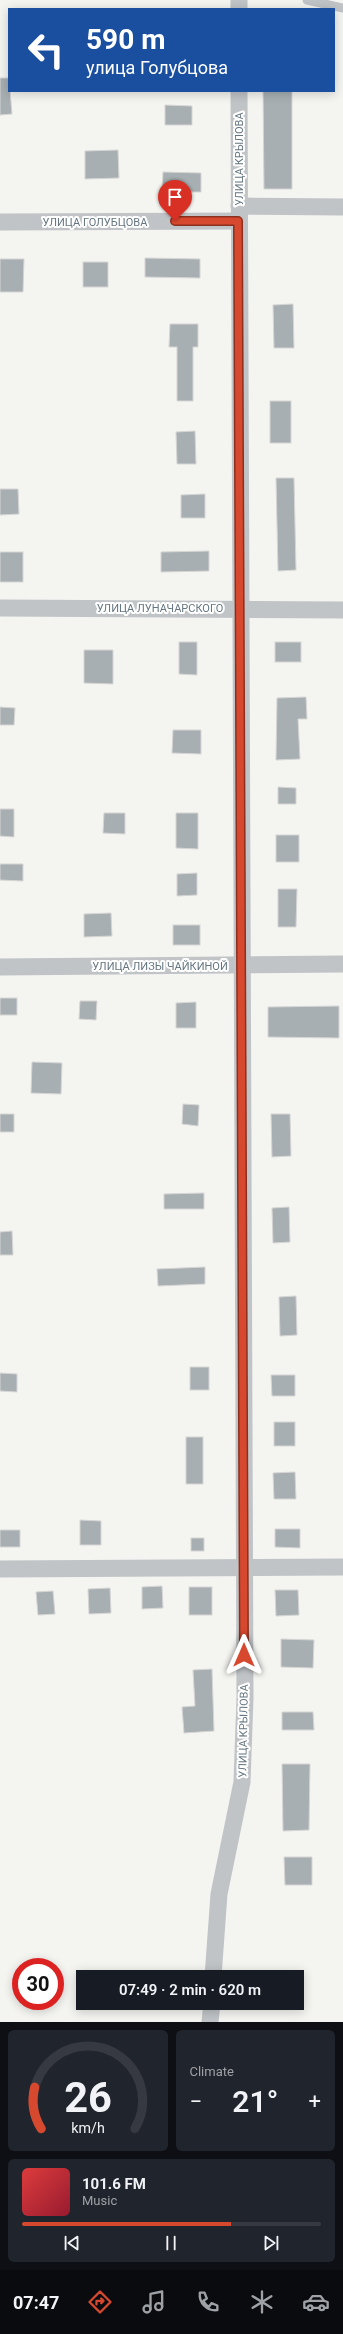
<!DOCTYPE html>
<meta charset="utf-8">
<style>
body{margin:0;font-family:Roboto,sans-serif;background:#20242c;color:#f1f3f6;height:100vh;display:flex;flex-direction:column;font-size:15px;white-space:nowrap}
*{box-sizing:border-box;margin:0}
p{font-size:13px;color:#9ea1a6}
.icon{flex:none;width:22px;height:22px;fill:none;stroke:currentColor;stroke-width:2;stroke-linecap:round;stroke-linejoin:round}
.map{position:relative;height:2022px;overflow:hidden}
.sheet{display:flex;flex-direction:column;gap:8px;padding:8px;background:#0d0f14;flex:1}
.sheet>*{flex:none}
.hud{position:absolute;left:8px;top:8px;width:327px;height:84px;border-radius:0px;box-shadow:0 2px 10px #0003;background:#1a4fa0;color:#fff;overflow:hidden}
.speed{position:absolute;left:12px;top:1958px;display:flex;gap:8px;font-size:20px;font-weight:700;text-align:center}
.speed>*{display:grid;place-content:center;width:52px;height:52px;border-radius:50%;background:#171b24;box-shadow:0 2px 10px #0003;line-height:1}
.speed .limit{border:6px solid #d22;background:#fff;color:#111}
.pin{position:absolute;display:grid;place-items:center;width:34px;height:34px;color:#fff;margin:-41px -17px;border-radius:50% 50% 50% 0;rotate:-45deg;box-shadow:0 0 4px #0007}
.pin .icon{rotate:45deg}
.me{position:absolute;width:44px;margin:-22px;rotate:0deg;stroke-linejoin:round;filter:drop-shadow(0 0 3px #0008)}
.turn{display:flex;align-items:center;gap:14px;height:84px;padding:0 12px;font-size:18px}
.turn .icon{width:52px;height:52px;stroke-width:2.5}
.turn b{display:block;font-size:28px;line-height:34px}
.big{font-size:30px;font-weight:600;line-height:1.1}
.sheet .card{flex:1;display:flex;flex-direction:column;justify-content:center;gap:6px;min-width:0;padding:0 14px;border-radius:6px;background:#20242c}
.sheet .dial{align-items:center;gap:0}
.dial svg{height:104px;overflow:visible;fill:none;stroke:#363941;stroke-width:7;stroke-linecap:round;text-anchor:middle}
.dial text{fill:#f1f3f6;stroke:none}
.song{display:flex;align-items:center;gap:12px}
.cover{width:48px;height:48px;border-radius:6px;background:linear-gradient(135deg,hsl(0 70% 55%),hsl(350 70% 35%))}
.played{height:4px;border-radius:2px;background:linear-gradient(90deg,#d7492e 70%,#363941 70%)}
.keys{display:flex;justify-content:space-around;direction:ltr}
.heat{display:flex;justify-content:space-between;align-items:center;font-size:22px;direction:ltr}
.sheet .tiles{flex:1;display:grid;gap:8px;grid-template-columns:1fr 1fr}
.card:last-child{grid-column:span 2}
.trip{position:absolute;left:76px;top:1970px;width:228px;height:40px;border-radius:0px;background:#171b24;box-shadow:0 2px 10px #0003;font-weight:600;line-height:40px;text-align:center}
.tab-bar{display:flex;height:64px;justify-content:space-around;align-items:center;background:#090b0e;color:#9ea1a6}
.tab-bar .icon{width:28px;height:28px}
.tab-bar .active{color:#d7492e}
.tab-bar b{font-size:18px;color:#f1f3f6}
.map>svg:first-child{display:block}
.building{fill:#a7afb3;stroke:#d6d5d4}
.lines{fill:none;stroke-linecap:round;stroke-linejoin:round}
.service{stroke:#c0c4c7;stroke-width:9}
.minor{stroke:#c0c4c7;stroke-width:17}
.route-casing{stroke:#8c2f1e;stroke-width:10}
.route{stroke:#d7492e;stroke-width:7}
.labels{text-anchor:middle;stroke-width:4;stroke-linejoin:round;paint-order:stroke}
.street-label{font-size:11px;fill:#657680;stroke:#fff}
</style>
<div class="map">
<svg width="343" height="2022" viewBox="0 0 343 2022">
<rect width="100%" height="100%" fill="#f4f4f1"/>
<g class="building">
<polygon points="0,78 9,78 12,114 0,115"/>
<polygon points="263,91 292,91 292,189 264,189"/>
<polygon points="165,105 192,106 192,125 165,125"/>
<polygon points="118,150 119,178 85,179 85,151"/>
<polygon points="163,172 201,173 201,192 162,192"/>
<polygon points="145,258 200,259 200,278 145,277"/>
<polygon points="0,259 24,259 23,292 0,292"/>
<rect x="83" y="262" width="25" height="25"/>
<polygon points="293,304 294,348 274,348 273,305"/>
<polygon points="170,324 198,324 198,347 193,347 193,401 177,401 177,347 169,347"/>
<rect x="270" y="401" width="21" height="42"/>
<polygon points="195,431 196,464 177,464 176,432"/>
<polygon points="276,478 294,478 296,570 278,571"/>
<polygon points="0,489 18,489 19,514 0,515"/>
<polygon points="205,494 205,518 181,518 181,495"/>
<polygon points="209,551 209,571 161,572 161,552"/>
<rect x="0" y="552" width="23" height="30"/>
<polygon points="179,642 197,642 197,675 179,674"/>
<rect x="275" y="642" width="26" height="20"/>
<polygon points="84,650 113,650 113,684 84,683"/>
<polygon points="306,697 307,719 298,719 300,759 276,760 277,698"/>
<polygon points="0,707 15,708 14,725 0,725"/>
<polygon points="173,730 201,730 201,754 172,753"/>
<polygon points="278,787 296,788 296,804 278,804"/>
<polygon points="0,809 14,809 14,837 0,836"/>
<polygon points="104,813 125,813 125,834 103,833"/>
<polygon points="176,813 198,813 198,849 176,848"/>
<rect x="276" y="835" width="23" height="27"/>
<polygon points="0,864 23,864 23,881 0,880"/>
<polygon points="197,873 197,895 177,896 177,874"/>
<polygon points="278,889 297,889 296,927 278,927"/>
<polygon points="111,913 112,936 84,937 84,914"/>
<rect x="173" y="925" width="27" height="20"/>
<rect x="0" y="998" width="17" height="17"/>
<polygon points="80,1001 97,1001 96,1020 79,1019"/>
<polygon points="196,1002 196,1028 176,1028 176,1003"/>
<polygon points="339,1006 339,1038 268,1037 268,1007"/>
<polygon points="32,1062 62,1063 61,1094 31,1093"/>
<polygon points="183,1104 199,1105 198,1126 182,1124"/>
<rect x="0" y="1114" width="14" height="18"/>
<polygon points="271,1114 290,1114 291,1156 272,1157"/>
<polygon points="204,1193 204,1209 164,1209 164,1194"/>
<polygon points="289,1207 290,1242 273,1243 272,1208"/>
<polygon points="12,1231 13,1255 0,1255 0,1232"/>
<polygon points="205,1267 205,1284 158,1286 157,1269"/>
<polygon points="296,1296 297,1335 280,1336 279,1297"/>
<rect x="190" y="1367" width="19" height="23"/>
<polygon points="0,1373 17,1374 17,1392 0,1391"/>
<polygon points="271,1375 295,1375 295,1396 272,1396"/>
<rect x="274" y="1422" width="21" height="24"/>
<rect x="186" y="1437" width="17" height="47"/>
<polygon points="295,1472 296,1499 274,1499 273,1473"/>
<polygon points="80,1520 101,1521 101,1545 80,1545"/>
<polygon points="275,1529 300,1529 300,1548 275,1547"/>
<rect x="0" y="1530" width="20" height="17"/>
<rect x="191" y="1538" width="13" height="13"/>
<polygon points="162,1586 163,1608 142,1609 142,1587"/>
<rect x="189" y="1587" width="23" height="28"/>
<polygon points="110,1588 111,1613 89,1614 88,1589"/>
<polygon points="275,1590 298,1590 299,1615 276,1616"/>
<polygon points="53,1591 55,1614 38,1615 36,1592"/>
<polygon points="281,1639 314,1640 313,1668 281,1667"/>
<polygon points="212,1669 214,1731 184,1733 182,1707 195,1706 193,1670"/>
<polygon points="282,1712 313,1712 314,1730 282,1730"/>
<polygon points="282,1764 310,1764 309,1830 283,1831"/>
<polygon points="284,1857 312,1857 312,1885 285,1885"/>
</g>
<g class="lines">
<polyline class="service" points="307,0 343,8"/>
<g class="minor">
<polyline points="239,0 239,9"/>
<polyline points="239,206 343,207"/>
<polyline points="0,222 239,221"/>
<polyline points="0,608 343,610"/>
<polyline points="0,967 343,964"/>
<polyline points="0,1569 343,1567"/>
<polyline points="213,1977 219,1894 242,1782 245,1698 239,91"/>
<polyline points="210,2022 212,2003"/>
</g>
</g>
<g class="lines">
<defs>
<polyline id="route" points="175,221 238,221 244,1655"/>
</defs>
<use href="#route" class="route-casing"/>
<use href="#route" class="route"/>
</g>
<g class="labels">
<g class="street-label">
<text transform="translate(239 159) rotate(-90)" y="4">УЛИЦА КРЫЛОВА</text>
<text x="95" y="226">УЛИЦА ГОЛУБЦОВА</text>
<text x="160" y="612">УЛИЦА ЛУНАЧАРСКОГО</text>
<text x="160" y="970">УЛИЦА ЛИЗЫ ЧАЙКИНОЙ</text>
<text transform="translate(243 1731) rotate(-89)" y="4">УЛИЦА КРЫЛОВА</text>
</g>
</g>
</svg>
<div class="speed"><div class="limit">30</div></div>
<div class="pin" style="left:175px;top:221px;background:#d93025"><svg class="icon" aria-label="arrive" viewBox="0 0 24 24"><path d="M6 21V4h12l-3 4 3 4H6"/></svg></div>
<svg class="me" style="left:244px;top:1655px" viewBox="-20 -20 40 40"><path d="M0-17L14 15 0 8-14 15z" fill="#d7492e" stroke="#fff" stroke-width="4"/></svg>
<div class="trip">07:49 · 2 min · 620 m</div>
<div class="hud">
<div class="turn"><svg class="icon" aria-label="left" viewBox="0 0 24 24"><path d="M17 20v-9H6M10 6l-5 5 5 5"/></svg><div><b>590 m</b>улица Голубцова</div></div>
</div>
</div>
<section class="sheet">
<div class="tiles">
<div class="card dial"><svg viewBox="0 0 100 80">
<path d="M14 69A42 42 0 1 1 86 69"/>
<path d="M14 69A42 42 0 0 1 9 37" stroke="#d7492e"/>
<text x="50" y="56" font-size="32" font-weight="700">26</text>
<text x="50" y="72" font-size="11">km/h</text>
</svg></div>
<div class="card"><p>Climate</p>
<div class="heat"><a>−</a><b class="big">21°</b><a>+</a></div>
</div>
<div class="card">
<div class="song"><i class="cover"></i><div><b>101.6 FM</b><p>Music</p></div></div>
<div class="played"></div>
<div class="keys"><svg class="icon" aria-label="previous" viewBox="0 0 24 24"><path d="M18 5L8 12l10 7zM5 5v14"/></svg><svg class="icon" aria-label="pause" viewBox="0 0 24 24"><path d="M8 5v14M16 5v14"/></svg><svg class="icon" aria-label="next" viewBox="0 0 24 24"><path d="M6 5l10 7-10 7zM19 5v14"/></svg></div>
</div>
</div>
</section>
<nav class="tab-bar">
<b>07:47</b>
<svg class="icon active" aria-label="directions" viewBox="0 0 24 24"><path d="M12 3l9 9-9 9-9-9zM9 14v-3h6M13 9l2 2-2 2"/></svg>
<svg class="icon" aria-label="music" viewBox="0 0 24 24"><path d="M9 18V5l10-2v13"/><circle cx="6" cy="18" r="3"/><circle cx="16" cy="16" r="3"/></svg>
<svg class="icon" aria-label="phone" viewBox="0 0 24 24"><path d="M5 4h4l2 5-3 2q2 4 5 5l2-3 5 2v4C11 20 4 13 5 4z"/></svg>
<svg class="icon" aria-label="climate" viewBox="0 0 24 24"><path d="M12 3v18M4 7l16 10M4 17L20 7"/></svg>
<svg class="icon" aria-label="car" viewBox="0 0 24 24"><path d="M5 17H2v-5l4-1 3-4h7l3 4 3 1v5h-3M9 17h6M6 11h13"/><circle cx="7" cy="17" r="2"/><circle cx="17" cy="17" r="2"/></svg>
</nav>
